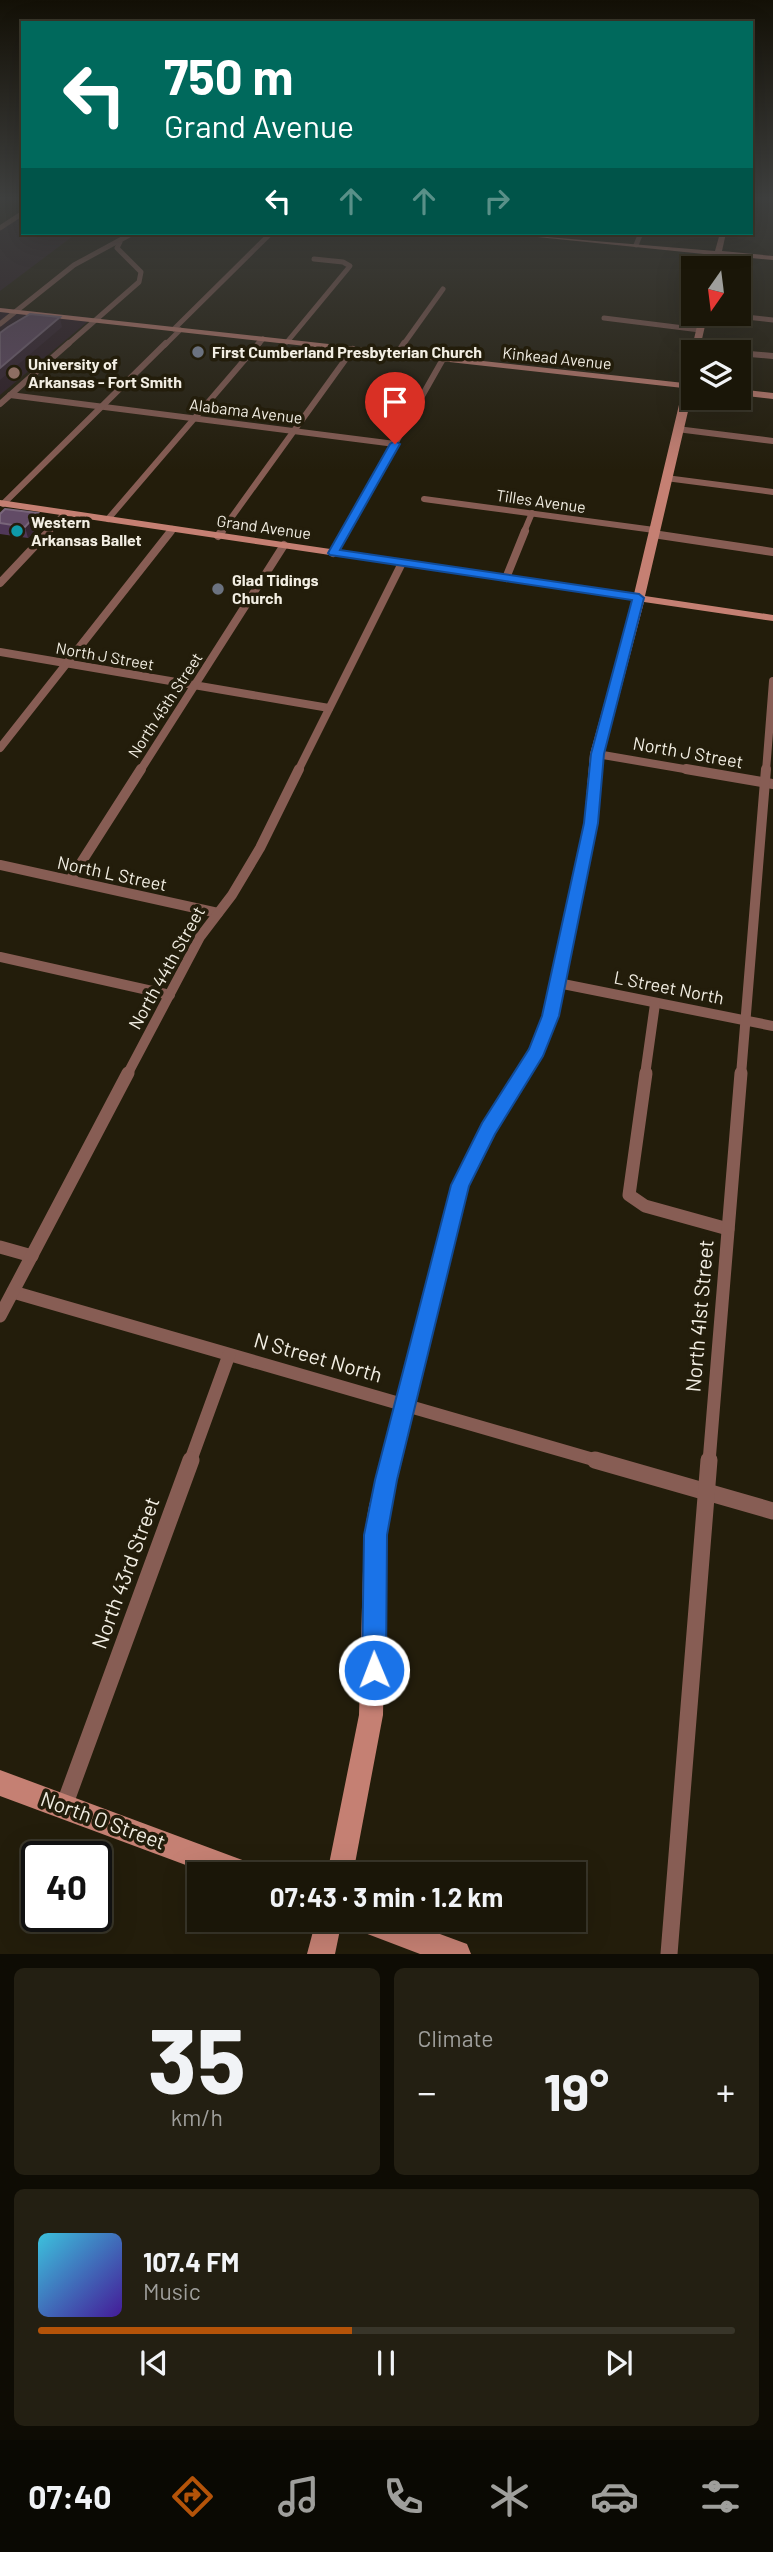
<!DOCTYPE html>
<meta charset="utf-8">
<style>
body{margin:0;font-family:Barlow,sans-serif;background:#231f12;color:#f1f3f6;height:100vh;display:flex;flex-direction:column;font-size:26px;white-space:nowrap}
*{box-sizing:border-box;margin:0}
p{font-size:23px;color:#9f9f9c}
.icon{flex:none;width:38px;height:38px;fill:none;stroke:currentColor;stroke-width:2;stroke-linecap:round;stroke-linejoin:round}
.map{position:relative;height:1954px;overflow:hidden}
.sheet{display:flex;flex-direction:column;gap:14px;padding:14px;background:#0e0c04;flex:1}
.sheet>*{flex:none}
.banner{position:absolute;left:21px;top:21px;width:732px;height:214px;border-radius:0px;box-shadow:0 7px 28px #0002,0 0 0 2px #383529;background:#00695c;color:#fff;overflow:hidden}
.needle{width:46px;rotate:194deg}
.controls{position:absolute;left:681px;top:256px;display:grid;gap:14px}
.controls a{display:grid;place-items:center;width:70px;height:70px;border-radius:0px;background:#1a1608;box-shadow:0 7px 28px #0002,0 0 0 2px #383529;font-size:35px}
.speed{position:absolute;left:21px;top:1841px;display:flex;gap:14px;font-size:35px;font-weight:700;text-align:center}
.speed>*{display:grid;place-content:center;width:91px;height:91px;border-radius:50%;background:#1a1608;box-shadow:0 7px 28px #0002,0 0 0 2px #383529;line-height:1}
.speed .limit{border:4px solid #111;border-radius:10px;background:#fff;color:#111}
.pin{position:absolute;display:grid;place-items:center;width:60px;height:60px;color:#fff;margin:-72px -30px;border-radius:50% 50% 50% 0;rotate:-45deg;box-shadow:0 0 7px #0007}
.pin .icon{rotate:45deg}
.me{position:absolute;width:77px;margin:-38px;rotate:359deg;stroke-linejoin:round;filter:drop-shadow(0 0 5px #0008)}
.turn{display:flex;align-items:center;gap:24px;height:147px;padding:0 28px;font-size:32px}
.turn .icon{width:91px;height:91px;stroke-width:2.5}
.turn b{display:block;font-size:49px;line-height:60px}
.lanes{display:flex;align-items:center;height:66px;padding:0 28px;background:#0003;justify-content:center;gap:35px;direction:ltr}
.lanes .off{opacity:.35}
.big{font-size:52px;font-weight:700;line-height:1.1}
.sheet .widget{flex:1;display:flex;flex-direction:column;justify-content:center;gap:10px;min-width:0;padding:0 24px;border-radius:10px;background:#231f12}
.sheet .dial{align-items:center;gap:0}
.dial b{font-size:91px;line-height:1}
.song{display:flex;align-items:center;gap:21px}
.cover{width:84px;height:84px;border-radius:10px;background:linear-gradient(135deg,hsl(190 70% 55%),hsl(260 70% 35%))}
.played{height:7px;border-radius:4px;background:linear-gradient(90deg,#b45309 45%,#383529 45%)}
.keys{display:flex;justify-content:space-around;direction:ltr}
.heat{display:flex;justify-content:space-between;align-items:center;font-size:38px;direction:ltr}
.sheet .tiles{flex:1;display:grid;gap:14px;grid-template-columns:1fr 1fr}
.widget:last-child{grid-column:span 2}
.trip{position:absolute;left:187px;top:1862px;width:399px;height:70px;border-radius:0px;background:#1a1608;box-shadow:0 7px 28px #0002,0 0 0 2px #383529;font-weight:700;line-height:70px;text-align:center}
.menu{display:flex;height:112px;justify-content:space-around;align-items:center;background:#0a0903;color:#9f9f9c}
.menu .icon{width:49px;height:49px}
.menu .on{color:#b45309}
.menu b{font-size:32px;color:#f1f3f6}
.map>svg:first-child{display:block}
.education{fill:#2f1e27}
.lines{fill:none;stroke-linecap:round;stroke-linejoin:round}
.street-far5{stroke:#875d54;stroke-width:5}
.street-far4{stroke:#875d54;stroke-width:6}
.street-far3{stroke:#875d54;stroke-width:8}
.street-far2{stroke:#875d54;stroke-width:10}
.street-far1{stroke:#875d54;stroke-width:13}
.street{stroke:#875d54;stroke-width:17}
.secondary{fill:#c58073;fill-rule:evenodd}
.wall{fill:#503858}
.shaded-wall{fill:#372533}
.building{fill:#624b66;stroke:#78657a;stroke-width:2}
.route{fill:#1a73e8;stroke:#114b97;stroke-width:2}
.worship-dot{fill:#6b7280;stroke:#231d0b;stroke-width:2.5}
.education-dot{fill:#8d6e63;stroke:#231d0b;stroke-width:2.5}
.culture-dot{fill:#0f9aa8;stroke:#231d0b;stroke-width:2.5}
.labels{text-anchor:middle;stroke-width:7;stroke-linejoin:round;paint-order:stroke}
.far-poi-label{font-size:16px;font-weight:bold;fill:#f2eee3;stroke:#231d0b;text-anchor:start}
.far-street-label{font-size:16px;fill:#f2eee3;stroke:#231d0b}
.street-label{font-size:18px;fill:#f2eee3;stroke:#231d0b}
.near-street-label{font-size:21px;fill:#f2eee3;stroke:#231d0b}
</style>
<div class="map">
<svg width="773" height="1954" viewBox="0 0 773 1954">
<rect width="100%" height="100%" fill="#231d0b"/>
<g class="education">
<polygon points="23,213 23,233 77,233 0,291 0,228"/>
<polygon points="0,308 92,318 0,395"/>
</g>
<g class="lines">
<g class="street-far5">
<polyline points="0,228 23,213"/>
<polyline points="636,245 641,233"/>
<polyline points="711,313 773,320"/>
<polyline points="604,318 700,330"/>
<polyline points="0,324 74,265 133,233"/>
<polyline points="174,329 271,233"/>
<polyline points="287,342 350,266 343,262 314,259"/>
<polyline points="67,345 139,282 141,272 117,248 120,242"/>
<polyline points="165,345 180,330"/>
<polyline points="258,345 263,339"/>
<polyline points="403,345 443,289"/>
</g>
<g class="street-far4">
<polyline points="696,348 729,352"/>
<polyline points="738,353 773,356"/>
<polyline points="397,354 404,343"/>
<polyline points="10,395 395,444"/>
<polyline points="0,404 69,343"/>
<polyline points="677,429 773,441"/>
<polyline points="666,478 773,492"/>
<polyline points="424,499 654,530"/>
<polyline points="3,504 166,343"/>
<polyline points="108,519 259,343"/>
<polyline points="47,532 65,513"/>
<polyline points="169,532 172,529"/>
<polyline points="221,532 353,349"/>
<polyline points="345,532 443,359"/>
<polyline points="524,532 532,513"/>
</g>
<g class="street-far3">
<polyline points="653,534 773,552"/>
<polyline points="218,536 222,531"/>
<polyline points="333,553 346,531"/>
<polyline points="506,578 525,531"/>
<polyline points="0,583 49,531"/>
<polyline points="0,652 329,708"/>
<polyline points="0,748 171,531"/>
<polyline points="597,754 696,771"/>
<polyline points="140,771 284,545"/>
<polyline points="298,771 402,563"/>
<polyline points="766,771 773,681"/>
</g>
<g class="street-far2">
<polyline points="686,769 773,784"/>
<polyline points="0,865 218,913"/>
<polyline points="70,880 141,769"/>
<polyline points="0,957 170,995"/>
<polyline points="558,983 773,1026"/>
<polyline points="127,1075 200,937 232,895 260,848 299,769"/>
<polyline points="645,1075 655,1004"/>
<polyline points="741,1075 766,769"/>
</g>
<g class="street-far1">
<polyline points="646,1073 629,1195 645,1206 728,1229"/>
<polyline points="0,1247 32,1256"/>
<polyline points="13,1292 602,1462"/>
<polyline points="0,1316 128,1073"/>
<polyline points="190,1462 229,1355"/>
<polyline points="709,1462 741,1073"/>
</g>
<g class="street">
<polyline points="595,1460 773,1511"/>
<polyline points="64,1806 191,1460"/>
<polyline points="669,1954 709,1460"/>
</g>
<g class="secondary">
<polygon points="498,233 715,251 720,233 726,233 722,251 773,256 773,260 721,255 719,268 711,268 714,255"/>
<polygon points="0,308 684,383 689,362 693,359 693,390 645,596 773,615 773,621 644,602 604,754 598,823 558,1016 543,1056 494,1134 469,1186 391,1506 386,1535 383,1715 353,1874 327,1874 359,1715 364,1535 369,1506 451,1185 482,1124 530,1049 542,1016 584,823 590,754 633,600 0,506 0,500 634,594 683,388 0,312"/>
<polygon points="700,313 708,313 699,352 693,352 693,354 691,352"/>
<polygon points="738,389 773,393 773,399 738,395"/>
<polygon points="0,1770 245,1861 254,1865 258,1874 210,1874 0,1796"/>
<polygon points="316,1920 342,1920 335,1954 307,1954"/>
<polygon points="354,1920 402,1920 467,1944 471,1954 420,1954 357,1930"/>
</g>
</g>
<polygon class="wall" points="0,514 41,524 28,538 0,534"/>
<g class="shaded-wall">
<polygon points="60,317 62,327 0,380 0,368"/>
<polygon points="38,513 41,524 28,538 25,527"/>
</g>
<g class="building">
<polygon points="30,314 60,317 0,368 0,333 8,327"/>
<polygon points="5,509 38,513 25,527 0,523 0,514"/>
</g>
<linearGradient id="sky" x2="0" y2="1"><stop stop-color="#131006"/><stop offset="0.42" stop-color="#3f403f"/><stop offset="1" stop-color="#3f403f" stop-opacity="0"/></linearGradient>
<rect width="773" height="471" fill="url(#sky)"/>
<polygon class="route" points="395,441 400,444 340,550 639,594 644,598 604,754 598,823 559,1016 543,1056 495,1134 469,1186 397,1480 387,1535 386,1670 382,1679 374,1682 365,1679 362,1670 364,1535 375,1480 451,1185 482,1123 529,1049 542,1016 584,823 591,754 632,600 330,555 328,553 390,444"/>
<g class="worship-dot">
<circle cx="198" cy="352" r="7"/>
<circle cx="218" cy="589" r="7"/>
</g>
<circle class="education-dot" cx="14" cy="373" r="7"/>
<circle class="culture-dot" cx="17" cy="531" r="7"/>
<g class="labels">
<g class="far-poi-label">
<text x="212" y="358">First Cumberland Presbyterian Church</text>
<text x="28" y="370">University of<tspan x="28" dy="18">Arkansas - Fort Smith</tspan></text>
<text x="31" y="528">Western<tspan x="31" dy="18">Arkansas Ballet</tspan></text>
<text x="232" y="586">Glad Tidings<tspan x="232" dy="18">Church</tspan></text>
</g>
<g class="far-street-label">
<text transform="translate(557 358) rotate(6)" y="6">Kinkead Avenue</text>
<text transform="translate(246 411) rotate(7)" y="6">Alabama Avenue</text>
<text transform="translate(541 501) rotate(8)" y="6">Tilles Avenue</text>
<text transform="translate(264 527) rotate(8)" y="6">Grand Avenue</text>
<text transform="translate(105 656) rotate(10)" y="6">North J Street</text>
<text transform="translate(165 705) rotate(-57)" y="6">North 45th Street</text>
</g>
<g class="street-label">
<text transform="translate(688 753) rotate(10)" y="6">North J Street</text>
<text transform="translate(112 874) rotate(12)" y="6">North L Street</text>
<text transform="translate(167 968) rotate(-61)" y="6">North 44th Street</text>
<text transform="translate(669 988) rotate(11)" y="6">L Street North</text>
</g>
<g class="near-street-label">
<text transform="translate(700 1316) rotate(-85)" y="7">North 41st Street</text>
<text transform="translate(318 1358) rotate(16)" y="7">N Street North</text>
<text transform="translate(126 1573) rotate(-70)" y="7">North 43rd Street</text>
<text transform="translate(103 1821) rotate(20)" y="7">North O Street</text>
</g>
</g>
</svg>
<div class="controls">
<a><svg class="needle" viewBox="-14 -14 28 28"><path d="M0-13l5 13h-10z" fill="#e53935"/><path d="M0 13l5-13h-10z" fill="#9f9f9c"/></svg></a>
<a><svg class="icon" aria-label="layers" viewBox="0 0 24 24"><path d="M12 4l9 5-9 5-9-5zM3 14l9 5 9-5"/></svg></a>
</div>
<div class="speed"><div class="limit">40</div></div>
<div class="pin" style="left:395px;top:444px;background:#d93025"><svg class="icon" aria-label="arrive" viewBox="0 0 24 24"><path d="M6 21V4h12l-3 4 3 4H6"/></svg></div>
<svg class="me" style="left:374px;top:1670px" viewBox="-20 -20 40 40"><circle r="17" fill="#1a73e8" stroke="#fff" stroke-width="3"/><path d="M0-11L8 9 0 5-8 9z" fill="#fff"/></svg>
<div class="trip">07:43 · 3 min · 1.2 km</div>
<div class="banner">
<div class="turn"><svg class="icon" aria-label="left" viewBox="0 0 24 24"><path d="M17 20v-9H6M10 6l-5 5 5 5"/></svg><div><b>750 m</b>Grand Avenue</div></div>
<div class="lanes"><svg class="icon" aria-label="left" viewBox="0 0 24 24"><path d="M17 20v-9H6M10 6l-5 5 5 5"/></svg><svg class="icon off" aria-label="ahead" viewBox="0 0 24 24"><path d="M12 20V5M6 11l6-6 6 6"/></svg><svg class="icon off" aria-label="ahead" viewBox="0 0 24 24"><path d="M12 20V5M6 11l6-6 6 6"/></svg><svg class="icon off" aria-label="right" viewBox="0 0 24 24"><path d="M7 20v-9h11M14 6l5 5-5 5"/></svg></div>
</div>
</div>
<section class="sheet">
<div class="tiles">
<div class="widget dial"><b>35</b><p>km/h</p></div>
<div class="widget"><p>Climate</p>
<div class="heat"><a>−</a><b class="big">19°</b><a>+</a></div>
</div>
<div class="widget">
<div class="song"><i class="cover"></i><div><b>107.4 FM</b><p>Music</p></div></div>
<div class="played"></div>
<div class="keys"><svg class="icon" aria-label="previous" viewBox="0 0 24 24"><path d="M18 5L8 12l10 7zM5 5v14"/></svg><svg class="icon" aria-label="pause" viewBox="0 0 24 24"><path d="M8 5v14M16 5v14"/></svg><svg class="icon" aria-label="next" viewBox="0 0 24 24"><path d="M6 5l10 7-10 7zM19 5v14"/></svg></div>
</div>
</div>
</section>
<nav class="menu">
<b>07:40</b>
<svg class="icon on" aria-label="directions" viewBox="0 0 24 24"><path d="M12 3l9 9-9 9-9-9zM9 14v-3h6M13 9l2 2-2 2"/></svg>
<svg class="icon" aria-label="music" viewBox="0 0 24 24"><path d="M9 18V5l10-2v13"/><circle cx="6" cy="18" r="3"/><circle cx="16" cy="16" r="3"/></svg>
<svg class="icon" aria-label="phone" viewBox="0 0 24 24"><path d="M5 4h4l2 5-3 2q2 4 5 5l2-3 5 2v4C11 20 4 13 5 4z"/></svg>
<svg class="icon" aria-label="climate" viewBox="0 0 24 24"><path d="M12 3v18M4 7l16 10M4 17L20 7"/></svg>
<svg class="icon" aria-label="car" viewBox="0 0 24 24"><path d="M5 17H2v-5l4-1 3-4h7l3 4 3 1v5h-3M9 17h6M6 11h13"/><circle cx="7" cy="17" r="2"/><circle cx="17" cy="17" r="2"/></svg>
<svg class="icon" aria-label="filters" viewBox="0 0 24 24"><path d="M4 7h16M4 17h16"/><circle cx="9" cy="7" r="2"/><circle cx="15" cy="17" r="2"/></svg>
</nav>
